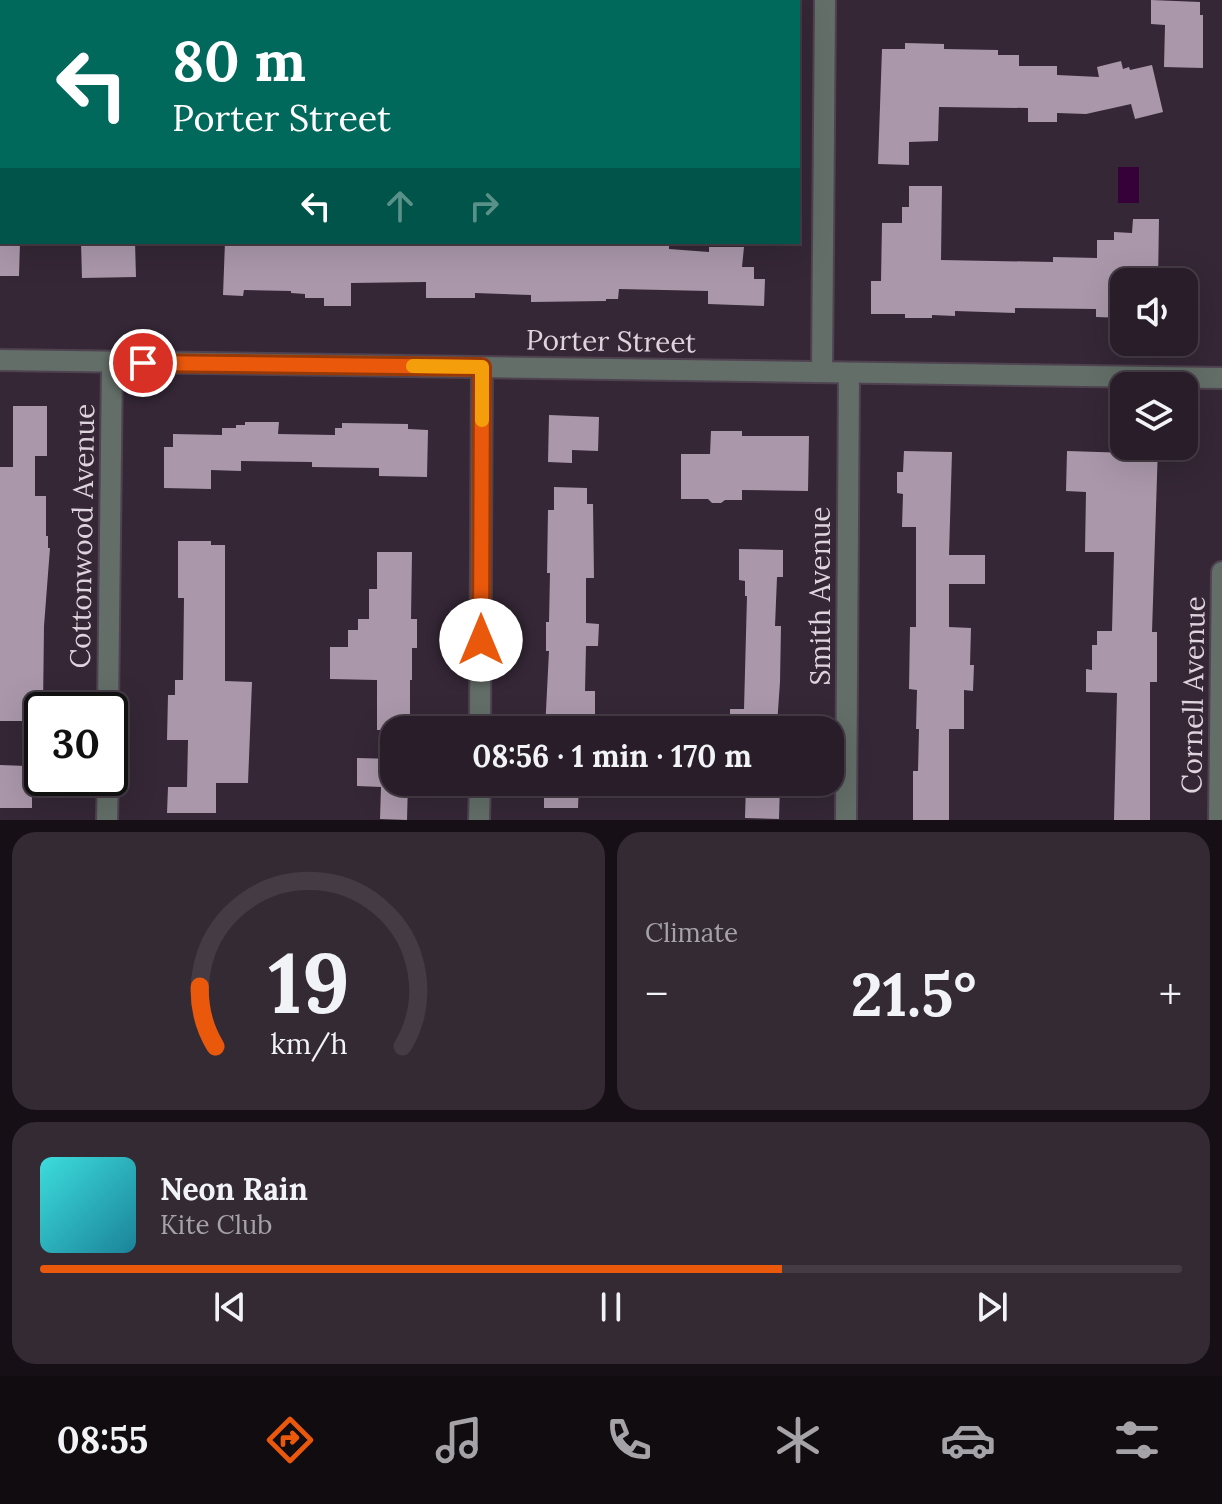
<!DOCTYPE html>
<meta charset="utf-8">
<style>
body{margin:0;font-family:Lora,serif;background:#342a34;color:#f1f3f6;height:100vh;display:flex;flex-direction:column;font-size:30px;white-space:nowrap}
*{box-sizing:border-box;margin:0}
p{font-size:26px;color:#a5a2a8}
.icon{flex:none;width:44px;height:44px;fill:none;stroke:currentColor;stroke-width:2;stroke-linecap:round;stroke-linejoin:round}
.map{position:relative;height:820px;overflow:hidden}
.drawer{display:flex;flex-direction:column;gap:12px;padding:12px;background:#161016;flex:1}
.drawer>*{flex:none}
.top-card{position:absolute;left:0px;top:0px;width:800px;height:244px;box-shadow:0 8px 32px #0002,0 0 0 2px #443b45;background:#00695c;color:#fff;overflow:hidden}
.controls{position:absolute;left:1110px;top:268px;display:grid;gap:16px}
.controls a{display:grid;place-items:center;width:88px;height:88px;border-radius:16px;background:#281d28;box-shadow:0 8px 32px #0002,0 0 0 2px #443b45;font-size:40px}
.speed{position:absolute;left:24px;top:692px;display:flex;gap:16px;font-size:40px;font-weight:700;text-align:center}
.speed>*{display:grid;place-content:center;width:104px;height:104px;border-radius:50%;background:#281d28;box-shadow:0 8px 32px #0002,0 0 0 2px #443b45;line-height:1}
.speed .limit{border:4px solid #111;border-radius:12px;background:#fff;color:#111}
.pin{position:absolute;display:grid;place-items:center;width:68px;height:68px;color:#fff;margin:-34px;border:4px solid #fff;border-radius:50%;box-shadow:0 2px 8px #0007}
.me{position:absolute;width:88px;margin:-44px;rotate:0deg;stroke-linejoin:round;filter:drop-shadow(0 0 6px #0008)}
.turn{display:flex;align-items:center;gap:28px;height:168px;padding:0 40px;font-size:36px}
.turn .icon{width:104px;height:104px;stroke-width:2.5}
.turn b{display:block;font-size:56px;line-height:68px}
.lanes{display:flex;align-items:center;height:76px;padding:0 40px;background:#0003;justify-content:center;gap:40px;direction:ltr}
.lanes .off{opacity:.35}
.big{font-size:60px;font-weight:700;line-height:1.1}
.drawer .widget{flex:1;display:flex;flex-direction:column;justify-content:center;gap:12px;min-width:0;padding:0 28px;border-radius:24px;background:#342a34}
.drawer .dial{align-items:center;gap:0}
.dial svg{height:208px;overflow:visible;fill:none;stroke:#443b45;stroke-width:7;stroke-linecap:round;text-anchor:middle}
.dial text{fill:#f1f3f6;stroke:none}
.song{display:flex;align-items:center;gap:24px}
.cover{width:96px;height:96px;border-radius:12px;background:linear-gradient(135deg,hsl(180 70% 55%),hsl(190 70% 35%))}
.played{height:8px;border-radius:4px;background:linear-gradient(90deg,#ea580c 65%,#443b45 65%)}
.keys{display:flex;justify-content:space-around;direction:ltr}
.heat{display:flex;justify-content:space-between;align-items:center;font-size:44px;direction:ltr}
.drawer .tiles{flex:1;display:grid;gap:12px;grid-template-columns:1fr 1fr}
.widget:last-child{grid-column:span 2}
.trip{position:absolute;left:380px;top:716px;width:464px;height:80px;border-radius:24px;background:#281d28;box-shadow:0 8px 32px #0002,0 0 0 2px #443b45;font-weight:700;line-height:80px;text-align:center}
.tabs{display:flex;height:128px;justify-content:space-around;align-items:center;background:#100c10;color:#a5a2a8}
.tabs .icon{width:56px;height:56px}
.tabs .on{color:#ea580c}
.tabs b{font-size:36px;color:#f1f3f6}
.map>svg:first-child{display:block}
.water{fill:#360039}
.building{fill:#aa98aa}
.lines{fill:none;stroke-linecap:round;stroke-linejoin:round}
.minor-casing{stroke:#504351;stroke-width:24}
.minor{stroke:#636e68;stroke-width:20}
.route-casing{stroke:#983908;stroke-width:20}
.route{stroke:#ea580c;stroke-width:14}
.slow{stroke:#f59e0b;stroke-width:14}
.labels{text-anchor:middle;stroke-width:8;stroke-linejoin:round;paint-order:stroke}
.street-label{font-size:28px;fill:#ded4de;stroke:#352736}
</style>
<div class="map">
<svg width="1222" height="820" viewBox="0 0 1222 820">
<rect width="100%" height="100%" fill="#352736"/>
<rect class="water" x="1118" y="167" width="21" height="36"/>
<g class="building">
<polygon points="1151,0 1200,2 1200,15 1203,15 1203,68 1164,67 1165,25 1151,24"/>
<polygon points="905,43 944,44 944,49 998,50 998,55 1019,55 1019,66 1057,66 1057,75 1099,77 1097,67 1121,61 1123,69 1129,67 1130,70 1152,65 1163,112 1135,119 1131,104 1086,114 1057,113 1057,122 1028,122 1028,108 939,107 938,141 909,142 909,165 878,164 882,49 905,49"/>
<polygon points="909,186 942,186 941,260 1053,262 1053,257 1097,258 1097,240 1114,240 1114,232 1132,233 1133,219 1159,219 1158,282 1124,282 1124,318 1096,317 1096,309 1015,308 1015,313 955,311 955,316 932,315 932,318 905,318 905,314 871,314 871,281 881,281 882,223 902,223 902,207 909,207"/>
<polygon points="0,242 20,242 19,276 0,276"/>
<polygon points="81,242 135,242 136,277 82,278"/>
<polygon points="225,242 669,242 669,249 709,252 709,247 744,247 742,267 754,267 754,279 765,279 764,306 708,304 708,291 619,289 618,299 606,299 606,301 531,302 531,295 475,293 475,298 426,298 426,282 351,283 351,306 324,306 324,298 305,298 305,294 291,293 291,291 244,290 243,296 223,295"/>
<polygon points="13,406 47,406 47,456 35,456 35,496 46,496 46,536 48,536 48,548 50,548 44,626 43,707 39,707 39,721 0,721 0,467 13,467"/>
<polygon points="549,415 599,417 598,451 572,450 572,463 548,462"/>
<polygon points="245,422 279,422 278,434 335,435 335,428 342,428 342,423 408,424 408,429 428,430 427,477 379,476 379,468 312,467 312,462 241,461 241,471 211,470 211,489 164,488 164,447 173,447 173,434 222,435 222,428 236,428 236,425 245,425"/>
<polygon points="711,431 742,431 742,436 809,436 808,491 742,490 742,500 725,500 721,503 712,503 708,499 681,499 681,454 710,454"/>
<polygon points="1130,446 1158,446 1152,632 1157,632 1157,682 1150,682 1150,820 1114,820 1117,693 1086,692 1086,669 1092,670 1092,645 1097,645 1097,631 1112,631 1114,552 1085,552 1086,492 1066,491 1067,451 1130,453"/>
<polygon points="904,451 952,452 949,555 985,555 985,584 949,584 949,627 971,628 970,665 974,665 973,691 964,690 964,729 949,729 949,820 913,820 913,771 918,771 919,729 916,729 917,690 909,689 910,627 916,627 916,527 902,527 903,494 897,493 897,472 903,472"/>
<polygon points="554,487 587,488 587,504 593,504 594,578 586,578 586,623 599,624 598,646 586,646 585,691 595,691 595,730 545,730 549,651 546,651 546,622 549,622 550,573 547,573 548,510 554,510"/>
<polygon points="178,541 211,541 211,545 225,545 225,681 252,682 248,783 216,783 216,813 167,813 168,787 187,787 188,740 167,740 168,695 175,695 175,680 183,680 184,598 178,598"/>
<polygon points="739,549 783,550 783,577 777,577 775,626 781,626 780,682 777,725 774,725 774,730 730,730 730,709 744,709 747,596 745,596 745,581 739,580"/>
<polygon points="377,552 412,552 411,619 417,619 417,648 412,648 412,680 410,680 410,730 377,730 377,680 330,679 330,647 348,647 348,630 358,630 358,619 369,619 369,589 377,589"/>
<polygon points="357,758 394,759 394,782 408,782 407,820 380,819 381,787 357,786"/>
<polygon points="0,765 27,766 27,787 32,787 32,808 0,808"/>
<polygon points="544,782 579,782 578,808 544,808"/>
<polygon points="746,782 780,784 779,819 745,818"/>
</g>
<g class="lines">
<defs>
<g id="minor">
<polyline points="0,360 1222,378"/>
<polyline points="822,372 825,0"/>
<polyline points="108,710 112,362"/>
<polyline points="480,730 482,367"/>
<polyline points="107,820 108,778"/>
<polyline points="479,820 480,782"/>
<polyline points="846,820 849,373"/>
<polyline points="1219,820 1222,572"/>
</g>
</defs>
<use href="#minor" class="minor-casing"/>
<use href="#minor" class="minor"/>
</g>
<g class="lines">
<defs>
<polyline id="route" points="143,363 482,367 481,640"/>
</defs>
<use href="#route" class="route-casing"/>
<use href="#route" class="route"/>
<polyline class="slow" points="413,366 482,367 482,420"/>
</g>
<g class="labels">
<g class="street-label">
<text transform="translate(611 341) rotate(1)" y="10">Porter Street</text>
<text transform="translate(82 536) rotate(-89)" y="10">Cottonwood Avenue</text>
<text transform="translate(820 596) rotate(-90)" y="10">Smith Avenue</text>
<text transform="translate(1193 695) rotate(-89)" y="10">Cornell Avenue</text>
</g>
</g>
</svg>
<div class="controls">
<a><svg class="icon" aria-label="sound" viewBox="0 0 24 24"><path d="M4 9h4l5-4v14l-5-4H4zM17 9q2 3 0 6"/></svg></a>
<a><svg class="icon" aria-label="layers" viewBox="0 0 24 24"><path d="M12 4l9 5-9 5-9-5zM3 14l9 5 9-5"/></svg></a>
</div>
<div class="speed"><div class="limit">30</div></div>
<div class="pin" style="left:143px;top:363px;background:#d93025"><svg class="icon" aria-label="arrive" viewBox="0 0 24 24"><path d="M6 21V4h12l-3 4 3 4H6"/></svg></div>
<svg class="me" style="left:481px;top:640px" viewBox="-20 -20 40 40"><circle r="19" fill="#fff"/><path d="M0-13L10 11 0 6-10 11z" fill="#ea580c"/></svg>
<div class="trip">08:56 · 1 min · 170 m</div>
<div class="top-card">
<div class="turn"><svg class="icon" aria-label="left" viewBox="0 0 24 24"><path d="M17 20v-9H6M10 6l-5 5 5 5"/></svg><div><b>80 m</b>Porter Street</div></div>
<div class="lanes"><svg class="icon" aria-label="left" viewBox="0 0 24 24"><path d="M17 20v-9H6M10 6l-5 5 5 5"/></svg><svg class="icon off" aria-label="ahead" viewBox="0 0 24 24"><path d="M12 20V5M6 11l6-6 6 6"/></svg><svg class="icon off" aria-label="right" viewBox="0 0 24 24"><path d="M7 20v-9h11M14 6l5 5-5 5"/></svg></div>
</div>
</div>
<section class="drawer">
<div class="tiles">
<div class="widget dial"><svg viewBox="0 0 100 80">
<path d="M14 69A42 42 0 1 1 86 69"/>
<path d="M14 69A42 42 0 0 1 8 46" stroke="#ea580c"/>
<text x="50" y="56" font-size="32" font-weight="700">19</text>
<text x="50" y="72" font-size="11">km/h</text>
</svg></div>
<div class="widget"><p>Climate</p>
<div class="heat"><a>−</a><b class="big">21.5°</b><a>+</a></div>
</div>
<div class="widget">
<div class="song"><i class="cover"></i><div><b>Neon Rain</b><p>Kite Club</p></div></div>
<div class="played"></div>
<div class="keys"><svg class="icon" aria-label="previous" viewBox="0 0 24 24"><path d="M18 5L8 12l10 7zM5 5v14"/></svg><svg class="icon" aria-label="pause" viewBox="0 0 24 24"><path d="M8 5v14M16 5v14"/></svg><svg class="icon" aria-label="next" viewBox="0 0 24 24"><path d="M6 5l10 7-10 7zM19 5v14"/></svg></div>
</div>
</div>
</section>
<nav class="tabs">
<b>08:55</b>
<svg class="icon on" aria-label="directions" viewBox="0 0 24 24"><path d="M12 3l9 9-9 9-9-9zM9 14v-3h6M13 9l2 2-2 2"/></svg>
<svg class="icon" aria-label="music" viewBox="0 0 24 24"><path d="M9 18V5l10-2v13"/><circle cx="6" cy="18" r="3"/><circle cx="16" cy="16" r="3"/></svg>
<svg class="icon" aria-label="phone" viewBox="0 0 24 24"><path d="M5 4h4l2 5-3 2q2 4 5 5l2-3 5 2v4C11 20 4 13 5 4z"/></svg>
<svg class="icon" aria-label="climate" viewBox="0 0 24 24"><path d="M12 3v18M4 7l16 10M4 17L20 7"/></svg>
<svg class="icon" aria-label="car" viewBox="0 0 24 24"><path d="M5 17H2v-5l4-1 3-4h7l3 4 3 1v5h-3M9 17h6M6 11h13"/><circle cx="7" cy="17" r="2"/><circle cx="17" cy="17" r="2"/></svg>
<svg class="icon" aria-label="filters" viewBox="0 0 24 24"><path d="M4 7h16M4 17h16"/><circle cx="9" cy="7" r="2"/><circle cx="15" cy="17" r="2"/></svg>
</nav>
